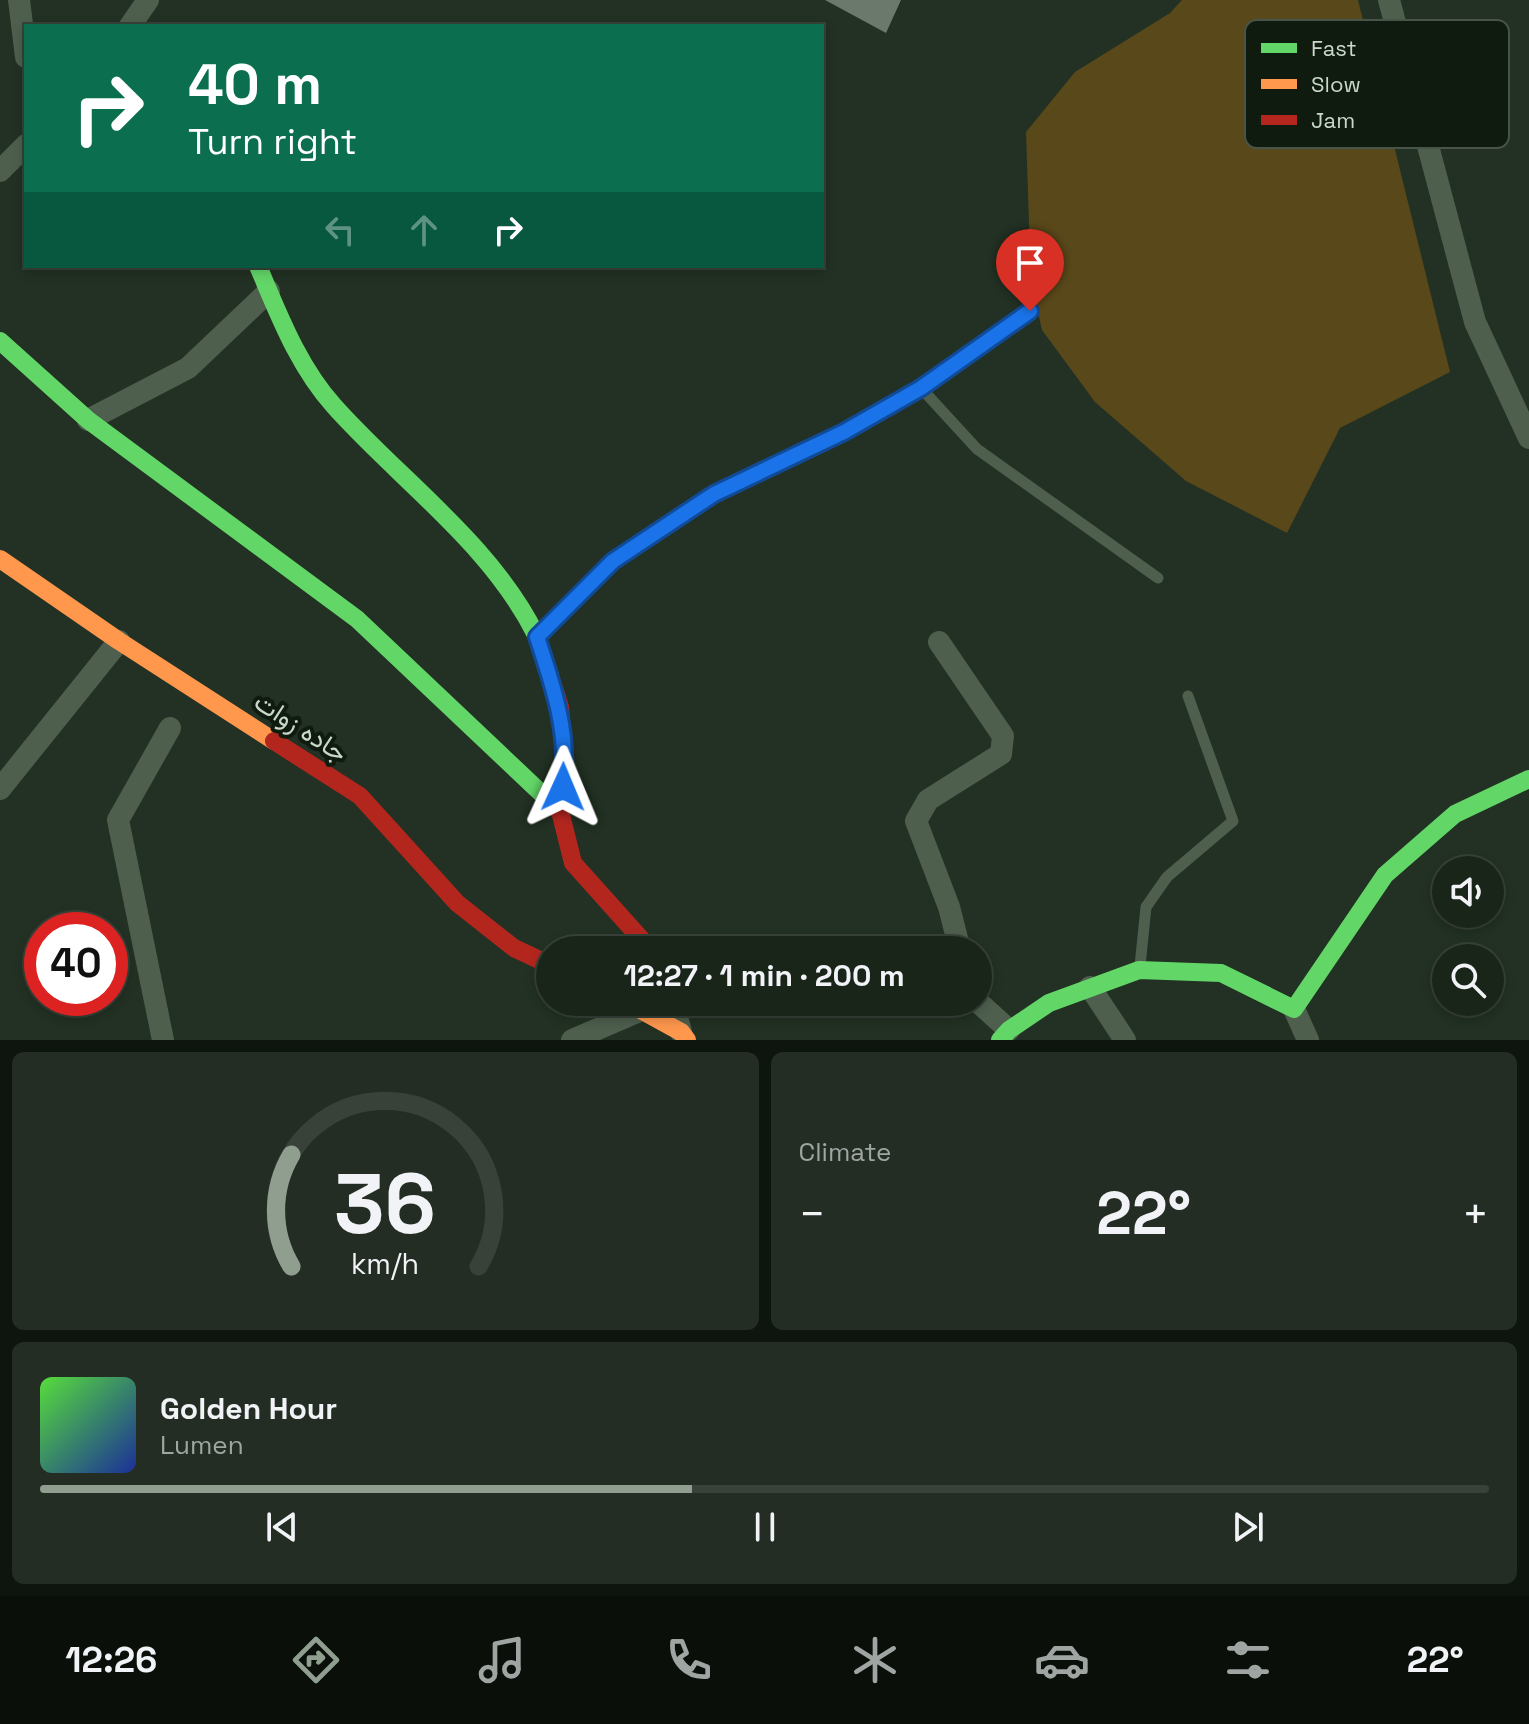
<!DOCTYPE html>
<meta charset="utf-8">
<style>
body{margin:0;font-family:"Space Grotesk",Vazirmatn,sans-serif;background:#232d23;color:#f1f3f6;height:100vh;display:flex;flex-direction:column;font-size:30px;white-space:nowrap}
*{box-sizing:border-box;margin:0}
p{font-size:26px;color:#9fa5a2}
.icon{flex:none;width:44px;height:44px;fill:none;stroke:currentColor;stroke-width:2;stroke-linecap:round;stroke-linejoin:round}
.map{position:relative;height:1040px;overflow:hidden}
.side{display:flex;flex-direction:column;gap:12px;padding:12px;background:#0e140e;flex:1}
.side>*{flex:none}
.hud{position:absolute;left:24px;top:24px;width:800px;height:244px;border-radius:0px;box-shadow:0 4px 12px #0003,0 0 0 2px #384239;background:#0b6e4f;color:#fff;overflow:hidden}
.controls{position:absolute;left:1432px;top:856px;display:grid;gap:16px}
.controls a{display:grid;place-items:center;width:72px;height:72px;border-radius:50%;background:#1a251a;box-shadow:0 4px 12px #0003,0 0 0 2px #384239;font-size:40px}
.speed{position:absolute;left:24px;top:912px;display:flex;gap:16px;font-size:40px;font-weight:700;text-align:center}
.speed>*{display:grid;place-content:center;width:104px;height:104px;border-radius:50%;background:#1a251a;box-shadow:0 4px 12px #0003,0 0 0 2px #384239;line-height:1}
.speed .limit{border:12px solid #d22;background:#fff;color:#111}
.pin{position:absolute;display:grid;place-items:center;width:68px;height:68px;color:#fff;margin:-82px -34px;border-radius:50% 50% 50% 0;rotate:-45deg;box-shadow:0 0 8px #0007}
.pin .icon{rotate:45deg}
.me{position:absolute;width:88px;margin:-44px;rotate:1deg;stroke-linejoin:round;filter:drop-shadow(0 0 6px #0008)}
.turn{display:flex;align-items:center;gap:28px;height:168px;padding:0 32px;font-size:36px}
.turn .icon{width:104px;height:104px;stroke-width:2.5}
.turn b{display:block;font-size:56px;line-height:68px}
.lanes{display:flex;align-items:center;height:76px;padding:0 32px;background:#0003;justify-content:center;gap:40px;direction:ltr}
.lanes .off{opacity:.35}
.big{font-size:60px;font-weight:800;line-height:1.1}
.side .card{flex:1;display:flex;flex-direction:column;justify-content:center;gap:12px;min-width:0;padding:0 28px;border-radius:12px;background:#232d23}
.side .dial{align-items:center;gap:0}
.dial svg{height:208px;overflow:visible;fill:none;stroke:#384239;stroke-width:7;stroke-linecap:round;text-anchor:middle}
.dial text{fill:#f1f3f6;stroke:none}
.song{display:flex;align-items:center;gap:24px}
.cover{width:96px;height:96px;border-radius:12px;background:linear-gradient(135deg,hsl(110 70% 55%),hsl(230 70% 35%))}
.played{height:8px;border-radius:4px;background:linear-gradient(90deg,#8f9e8f 45%,#384239 45%)}
.keys{display:flex;justify-content:space-around;direction:ltr}
.heat{display:flex;justify-content:space-between;align-items:center;font-size:44px;direction:ltr}
.side .tiles{flex:1;display:grid;gap:12px;grid-template-columns:1fr 1fr}
.card:last-child{grid-column:span 2}
.trip{position:absolute;left:536px;top:936px;width:456px;height:80px;border-radius:40px;background:#1a251a;box-shadow:0 4px 12px #0003,0 0 0 2px #384239;font-weight:800;line-height:80px;text-align:center}
.tab-bar{display:flex;height:128px;justify-content:space-around;align-items:center;background:#0a0f0a;color:#9fa5a2}
.tab-bar .icon{width:56px;height:56px}
.tab-bar .active{color:#8f9e8f}
.tab-bar b{font-size:36px;color:#f1f3f6}
.map>svg:first-child{display:block}
.green{fill:#59481a}
.building{fill:#6b786c}
.lines{fill:none;stroke-linecap:round;stroke-linejoin:round}
.lane{stroke:#4e5f4e;stroke-width:11}
.street{stroke:#4e5f4e;stroke-width:22}
.fast{stroke:#63d668;stroke-width:18}
.slow{stroke:#ff974d;stroke-width:18}
.jam{stroke:#b3261e;stroke-width:18}
.route-casing{stroke:#114b97;stroke-width:20}
.route{stroke:#1a73e8;stroke-width:14}
.labels{text-anchor:middle;stroke-width:8;stroke-linejoin:round;paint-order:stroke}
.street-label{font-size:26px;fill:#c9d9c9;stroke:#101b10}
.key{fill:#101b10;stroke:#485448;stroke-width:2}
.key-label{font-size:22px;fill:#c9d9c9}
</style>
<div class="map">
<svg width="1529" height="1040" viewBox="0 0 1529 1040">
<rect width="100%" height="100%" fill="#223123"/>
<polygon class="green" points="1182,0 1358,0 1450,372 1340,428 1287,533 1186,481 1095,402 1042,330 1031,281 1026,132 1075,72 1170,13"/>
<polygon class="building" points="825,0 901,0 886,33"/>
<g class="lines">
<g class="lane">
<polyline points="921,388 977,449 1158,578"/>
<polyline points="540,634 613,561 714,494 844,432 921,388 1030,311"/>
<polyline points="1140,966 1146,907 1167,877 1233,821 1188,696"/>
</g>
<g class="street">
<polyline points="19,0 26,57"/>
<polyline points="1389,0 1475,322 1529,438"/>
<polyline points="130,26 148,0"/>
<polyline points="0,171 26,145"/>
<polyline points="88,420 188,368 269,291"/>
<polyline points="939,642 1003,736 1001,754 928,800 916,821 949,907 960,950"/>
<polyline points="0,789 119,641"/>
<polyline points="1090,987 1125,1040"/>
<polyline points="673,1002 681,1032"/>
<polyline points="978,1002 1009,1030"/>
<polyline points="1294,1009 1308,1040"/>
<polyline points="163,1040 118,820 170,728"/>
<polyline points="572,1040 642,1010"/>
</g>
<g class="fast">
<path d="M258,266C279,315 298,366 334,406C400,480 491,544 536,635C542,648 545,663 550,676"/>
<polyline points="0,341 88,420 357,619 560,811"/>
<polyline points="1000,1040 1009,1030 1049,1003 1139,970 1221,973 1294,1009 1385,875 1455,814 1529,779"/>
</g>
<g class="slow">
<polyline points="0,559 119,641 274,741"/>
<polyline points="626,1002 681,1032 687,1040"/>
</g>
<g class="jam">
<polyline points="550,676 560,707 565,763 560,811 573,863 651,950"/>
<polyline points="274,741 360,796 457,903 514,948 550,965"/>
</g>
</g>
<g class="lines">
<defs>
<path id="route" d="M563,787C569,732 554,689 537,637L613,561L714,494L844,432L921,388L1030,311"/>
</defs>
<use href="#route" class="route-casing"/>
<use href="#route" class="route"/>
</g>
<g class="labels">
<g class="street-label">
<text transform="translate(301 727) rotate(33)" y="9">جاده زوات</text>
</g>
</g>
<rect x="1245" y="20" width="264" height="128" rx="12" class="key"/>
<rect x="1261" y="43" width="36" height="10" fill="#63d668"/>
<rect x="1261" y="79" width="36" height="10" fill="#ff974d"/>
<rect x="1261" y="115" width="36" height="10" fill="#b3261e"/>
<g class="key-label">
<text x="1311" y="56">Fast</text>
<text x="1311" y="92">Slow</text>
<text x="1311" y="128">Jam</text>
</g>
</svg>
<div class="controls">
<a><svg class="icon" aria-label="sound" viewBox="0 0 24 24"><path d="M4 9h4l5-4v14l-5-4H4zM17 9q2 3 0 6"/></svg></a>
<a><svg class="icon" aria-label="search" viewBox="0 0 24 24"><circle cx="10" cy="10" r="6"/><path d="M15 15l6 6"/></svg></a>
</div>
<div class="speed"><div class="limit">40</div></div>
<div class="pin" style="left:1030px;top:311px;background:#d93025"><svg class="icon" aria-label="arrive" viewBox="0 0 24 24"><path d="M6 21V4h12l-3 4 3 4H6"/></svg></div>
<svg class="me" style="left:563px;top:787px" viewBox="-20 -20 40 40"><path d="M0-17L14 15 0 8-14 15z" fill="#1a73e8" stroke="#fff" stroke-width="4"/></svg>
<div class="trip">12:27 · 1 min · 200 m</div>
<div class="hud">
<div class="turn"><svg class="icon" aria-label="right" viewBox="0 0 24 24"><path d="M7 20v-9h11M14 6l5 5-5 5"/></svg><div><b>40 m</b>Turn right</div></div>
<div class="lanes"><svg class="icon off" aria-label="left" viewBox="0 0 24 24"><path d="M17 20v-9H6M10 6l-5 5 5 5"/></svg><svg class="icon off" aria-label="ahead" viewBox="0 0 24 24"><path d="M12 20V5M6 11l6-6 6 6"/></svg><svg class="icon" aria-label="right" viewBox="0 0 24 24"><path d="M7 20v-9h11M14 6l5 5-5 5"/></svg></div>
</div>
</div>
<section class="side">
<div class="tiles">
<div class="card dial"><svg viewBox="0 0 100 80">
<path d="M14 69A42 42 0 1 1 86 69"/>
<path d="M14 69A42 42 0 0 1 14 26" stroke="#8f9e8f"/>
<text x="50" y="56" font-size="32" font-weight="700">36</text>
<text x="50" y="72" font-size="11">km/h</text>
</svg></div>
<div class="card"><p>Climate</p>
<div class="heat"><a>−</a><b class="big">22°</b><a>+</a></div>
</div>
<div class="card">
<div class="song"><i class="cover"></i><div><b>Golden Hour</b><p>Lumen</p></div></div>
<div class="played"></div>
<div class="keys"><svg class="icon" aria-label="previous" viewBox="0 0 24 24"><path d="M18 5L8 12l10 7zM5 5v14"/></svg><svg class="icon" aria-label="pause" viewBox="0 0 24 24"><path d="M8 5v14M16 5v14"/></svg><svg class="icon" aria-label="next" viewBox="0 0 24 24"><path d="M6 5l10 7-10 7zM19 5v14"/></svg></div>
</div>
</div>
</section>
<nav class="tab-bar">
<b>12:26</b>
<svg class="icon active" aria-label="directions" viewBox="0 0 24 24"><path d="M12 3l9 9-9 9-9-9zM9 14v-3h6M13 9l2 2-2 2"/></svg>
<svg class="icon" aria-label="music" viewBox="0 0 24 24"><path d="M9 18V5l10-2v13"/><circle cx="6" cy="18" r="3"/><circle cx="16" cy="16" r="3"/></svg>
<svg class="icon" aria-label="phone" viewBox="0 0 24 24"><path d="M5 4h4l2 5-3 2q2 4 5 5l2-3 5 2v4C11 20 4 13 5 4z"/></svg>
<svg class="icon" aria-label="climate" viewBox="0 0 24 24"><path d="M12 3v18M4 7l16 10M4 17L20 7"/></svg>
<svg class="icon" aria-label="car" viewBox="0 0 24 24"><path d="M5 17H2v-5l4-1 3-4h7l3 4 3 1v5h-3M9 17h6M6 11h13"/><circle cx="7" cy="17" r="2"/><circle cx="17" cy="17" r="2"/></svg>
<svg class="icon" aria-label="filters" viewBox="0 0 24 24"><path d="M4 7h16M4 17h16"/><circle cx="9" cy="7" r="2"/><circle cx="15" cy="17" r="2"/></svg>
<b>22°</b>
</nav>
